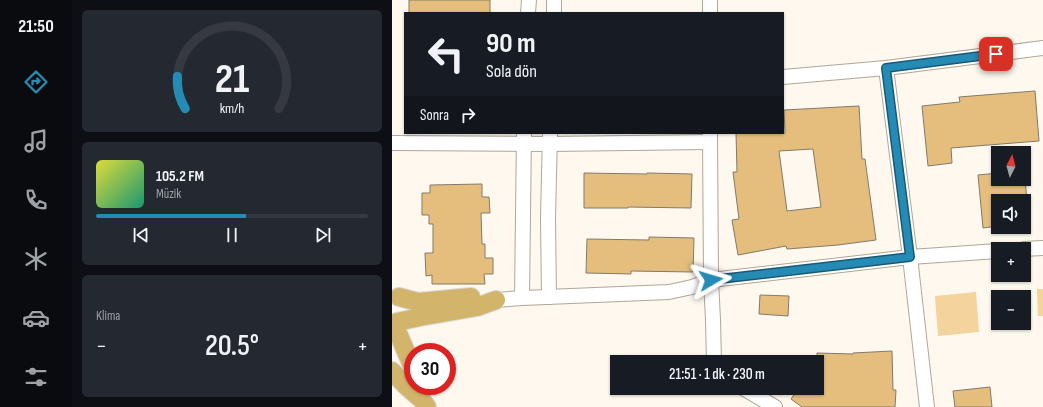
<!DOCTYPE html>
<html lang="tr">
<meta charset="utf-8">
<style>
body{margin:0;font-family:"Sofia Sans Condensed",sans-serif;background:#242831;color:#f1f3f6;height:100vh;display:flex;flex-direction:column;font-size:15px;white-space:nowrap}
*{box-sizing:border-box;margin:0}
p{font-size:13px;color:#9ea1a6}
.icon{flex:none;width:22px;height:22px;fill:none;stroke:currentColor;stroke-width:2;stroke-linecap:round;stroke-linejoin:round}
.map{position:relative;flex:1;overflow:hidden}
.panel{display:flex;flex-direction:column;gap:10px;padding:10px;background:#0d0f14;width:320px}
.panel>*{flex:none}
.top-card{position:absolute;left:12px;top:12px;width:380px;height:122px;border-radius:0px;box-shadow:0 1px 3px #0004;background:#171b24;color:#f1f3f6;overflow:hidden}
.needle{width:26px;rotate:6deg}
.fabs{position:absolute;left:599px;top:146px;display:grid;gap:8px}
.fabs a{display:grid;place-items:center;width:40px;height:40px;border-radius:0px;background:#171b24;box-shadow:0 1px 3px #0004;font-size:20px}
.speed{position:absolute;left:12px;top:343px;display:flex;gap:8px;font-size:20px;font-weight:700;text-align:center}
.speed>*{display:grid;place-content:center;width:52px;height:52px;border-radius:50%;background:#171b24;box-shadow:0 1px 3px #0004;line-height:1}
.speed .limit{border:6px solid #d22;background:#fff;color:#111}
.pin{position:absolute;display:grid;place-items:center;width:34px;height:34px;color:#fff;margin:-17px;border-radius:8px;box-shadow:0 2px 6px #0006}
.me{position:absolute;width:44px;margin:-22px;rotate:83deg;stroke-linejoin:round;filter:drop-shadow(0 0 3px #0008)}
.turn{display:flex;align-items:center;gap:14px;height:84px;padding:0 16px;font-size:18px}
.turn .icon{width:52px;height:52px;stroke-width:2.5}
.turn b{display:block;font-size:28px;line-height:34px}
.then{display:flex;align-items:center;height:38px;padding:0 16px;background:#0003;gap:8px;font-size:15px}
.big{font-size:30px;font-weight:600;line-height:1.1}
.panel .card{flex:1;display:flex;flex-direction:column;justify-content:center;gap:6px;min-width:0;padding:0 14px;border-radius:6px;background:#242831}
.panel .dial{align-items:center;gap:0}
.dial svg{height:104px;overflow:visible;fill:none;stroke:#363941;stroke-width:7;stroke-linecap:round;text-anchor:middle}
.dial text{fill:#f1f3f6;stroke:none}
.song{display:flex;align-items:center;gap:12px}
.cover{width:48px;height:48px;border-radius:6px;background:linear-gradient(135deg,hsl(60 70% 55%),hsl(160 70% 35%))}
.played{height:4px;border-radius:2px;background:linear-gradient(90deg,#258bb4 55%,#363941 55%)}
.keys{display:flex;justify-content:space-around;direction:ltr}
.heat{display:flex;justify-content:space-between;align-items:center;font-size:22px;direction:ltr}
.trip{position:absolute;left:218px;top:355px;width:214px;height:40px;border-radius:0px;background:#171b24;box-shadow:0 1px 3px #0004;font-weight:600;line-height:40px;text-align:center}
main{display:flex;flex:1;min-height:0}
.menu{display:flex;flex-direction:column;width:72px;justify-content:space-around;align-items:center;background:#090b0e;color:#9ea1a6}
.menu .icon{width:28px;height:28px}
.menu .selected{color:#258bb4}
.menu b{font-size:18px;color:#f1f3f6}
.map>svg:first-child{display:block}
.green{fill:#f4d39c}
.building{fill:#e5be7d;stroke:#837a6b;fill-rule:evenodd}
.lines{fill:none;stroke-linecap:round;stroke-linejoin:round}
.minor-casing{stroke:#b0a797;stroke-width:16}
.major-casing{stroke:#dad9d8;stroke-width:20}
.minor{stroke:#fff;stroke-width:14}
.major{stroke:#d3b46b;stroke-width:18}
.route-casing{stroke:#185a75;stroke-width:10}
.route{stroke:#258bb4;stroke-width:7}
</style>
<main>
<nav class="menu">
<b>21:50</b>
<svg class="icon selected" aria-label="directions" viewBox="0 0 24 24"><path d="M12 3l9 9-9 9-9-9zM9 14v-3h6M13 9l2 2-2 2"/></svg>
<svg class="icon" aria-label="music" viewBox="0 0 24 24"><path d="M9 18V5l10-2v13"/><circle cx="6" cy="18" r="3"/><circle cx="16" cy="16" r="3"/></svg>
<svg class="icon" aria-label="phone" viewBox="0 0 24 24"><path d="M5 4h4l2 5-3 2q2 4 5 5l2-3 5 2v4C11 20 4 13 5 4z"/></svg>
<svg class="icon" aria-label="climate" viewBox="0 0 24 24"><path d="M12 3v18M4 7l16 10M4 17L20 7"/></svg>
<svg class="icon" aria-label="car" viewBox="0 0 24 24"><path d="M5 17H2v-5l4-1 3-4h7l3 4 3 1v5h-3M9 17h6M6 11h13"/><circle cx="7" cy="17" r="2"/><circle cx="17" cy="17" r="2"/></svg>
<svg class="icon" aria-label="filters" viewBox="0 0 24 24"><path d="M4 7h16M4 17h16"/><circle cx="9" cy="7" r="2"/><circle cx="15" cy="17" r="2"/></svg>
</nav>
<section class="panel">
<div class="card dial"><svg viewBox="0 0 100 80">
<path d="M14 69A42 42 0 1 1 86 69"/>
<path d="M14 69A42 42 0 0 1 8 44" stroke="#258bb4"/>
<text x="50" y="56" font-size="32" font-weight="700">21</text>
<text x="50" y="72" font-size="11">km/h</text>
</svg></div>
<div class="card">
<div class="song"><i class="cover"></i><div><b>105.2 FM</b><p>Müzik</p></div></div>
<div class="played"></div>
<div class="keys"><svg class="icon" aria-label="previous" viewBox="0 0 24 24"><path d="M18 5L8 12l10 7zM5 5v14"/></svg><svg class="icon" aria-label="pause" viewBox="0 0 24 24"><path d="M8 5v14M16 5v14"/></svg><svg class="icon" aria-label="next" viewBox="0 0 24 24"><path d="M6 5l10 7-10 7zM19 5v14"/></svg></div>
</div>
<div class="card"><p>Klima</p>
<div class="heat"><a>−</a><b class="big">20.5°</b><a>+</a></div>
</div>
</section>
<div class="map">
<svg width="651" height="407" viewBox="0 0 651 407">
<rect width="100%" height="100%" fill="#fef8ee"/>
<g class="green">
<polygon points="645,289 651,289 651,316 646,316"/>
<polygon points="584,292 587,332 546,336 543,296"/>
</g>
<g class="building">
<rect x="17" y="0" width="81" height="13"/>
<polygon points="643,91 647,141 559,148 560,163 536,166 530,106 568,102 567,97"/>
<path d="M467,106L470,159H473L484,240L446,245L395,249L394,246L346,255L340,220L347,219L341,172H345L344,133H393L392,110ZM421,149L429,207L395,211L387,151Z"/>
<polygon points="192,173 255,174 255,173 300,174 299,208 236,207 236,208 192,208"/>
<polygon points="606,173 606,179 633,179 635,201 606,201 606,226 591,228 586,175"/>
<polygon points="90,184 90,197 97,197 98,213 89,213 90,244 93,244 93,258 101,258 101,274 92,274 93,284 40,284 40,275 34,276 33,253 41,253 41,224 37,224 37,215 30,215 30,193 38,193 38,185"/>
<polygon points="257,237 302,238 301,272 239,271 239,274 194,273 195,239 257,240"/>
<polygon points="368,295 397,296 396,316 367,314"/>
<polygon points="500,351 501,390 504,390 503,407 410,407 399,399 407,388 425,388 425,353 461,354 461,353"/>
<polygon points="598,387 600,407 563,407 561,391"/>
</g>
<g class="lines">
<defs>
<g id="minor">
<polyline points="136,13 137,0"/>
<polyline points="162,13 162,0"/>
<polyline points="318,13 318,0"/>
<polyline points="494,68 518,257 535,407"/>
<polyline points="391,77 494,68 651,48"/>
<polyline points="318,133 319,280 321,320 322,362"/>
<polyline points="0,143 157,144 318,142"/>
<polyline points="632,249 651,248"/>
<polyline points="157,297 156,218 158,133"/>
<polyline points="130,298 132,133"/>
<polyline points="104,300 130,298 277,292 300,287 319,280 518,257 606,251"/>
<polyline points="351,388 383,407"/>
</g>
<g id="major">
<polyline points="7,297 26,302 79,297"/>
<polyline points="5,322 28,317 85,307 104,300"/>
<polyline points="3,326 21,368"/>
<polyline points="0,371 13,385 30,400 35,407"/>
</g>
</defs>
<use href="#minor" class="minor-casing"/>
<use href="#major" class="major-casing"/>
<use href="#minor" class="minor"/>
<use href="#major" class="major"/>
</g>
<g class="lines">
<defs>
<polyline id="route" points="319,280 518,257 494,68 604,54"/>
</defs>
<use href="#route" class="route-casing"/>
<use href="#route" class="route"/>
</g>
</svg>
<div class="fabs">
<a><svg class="needle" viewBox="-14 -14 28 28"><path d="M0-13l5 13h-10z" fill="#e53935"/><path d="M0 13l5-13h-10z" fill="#9ea1a6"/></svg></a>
<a><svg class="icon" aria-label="sound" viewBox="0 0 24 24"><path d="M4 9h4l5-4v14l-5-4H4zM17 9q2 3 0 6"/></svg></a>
<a>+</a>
<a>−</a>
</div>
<div class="speed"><div class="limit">30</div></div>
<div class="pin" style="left:604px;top:54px;background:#d93025"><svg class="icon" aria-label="arrive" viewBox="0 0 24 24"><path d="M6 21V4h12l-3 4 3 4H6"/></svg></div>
<svg class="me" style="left:319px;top:280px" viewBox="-20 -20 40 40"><path d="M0-17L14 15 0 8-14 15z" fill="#258bb4" stroke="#fff" stroke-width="4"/></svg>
<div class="trip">21:51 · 1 dk · 230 m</div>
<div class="top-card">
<div class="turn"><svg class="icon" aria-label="left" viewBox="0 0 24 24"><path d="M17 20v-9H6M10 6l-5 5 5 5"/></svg><div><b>90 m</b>Sola dön</div></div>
<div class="then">Sonra<svg class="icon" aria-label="right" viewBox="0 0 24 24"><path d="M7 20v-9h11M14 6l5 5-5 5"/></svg></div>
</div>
</div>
</main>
